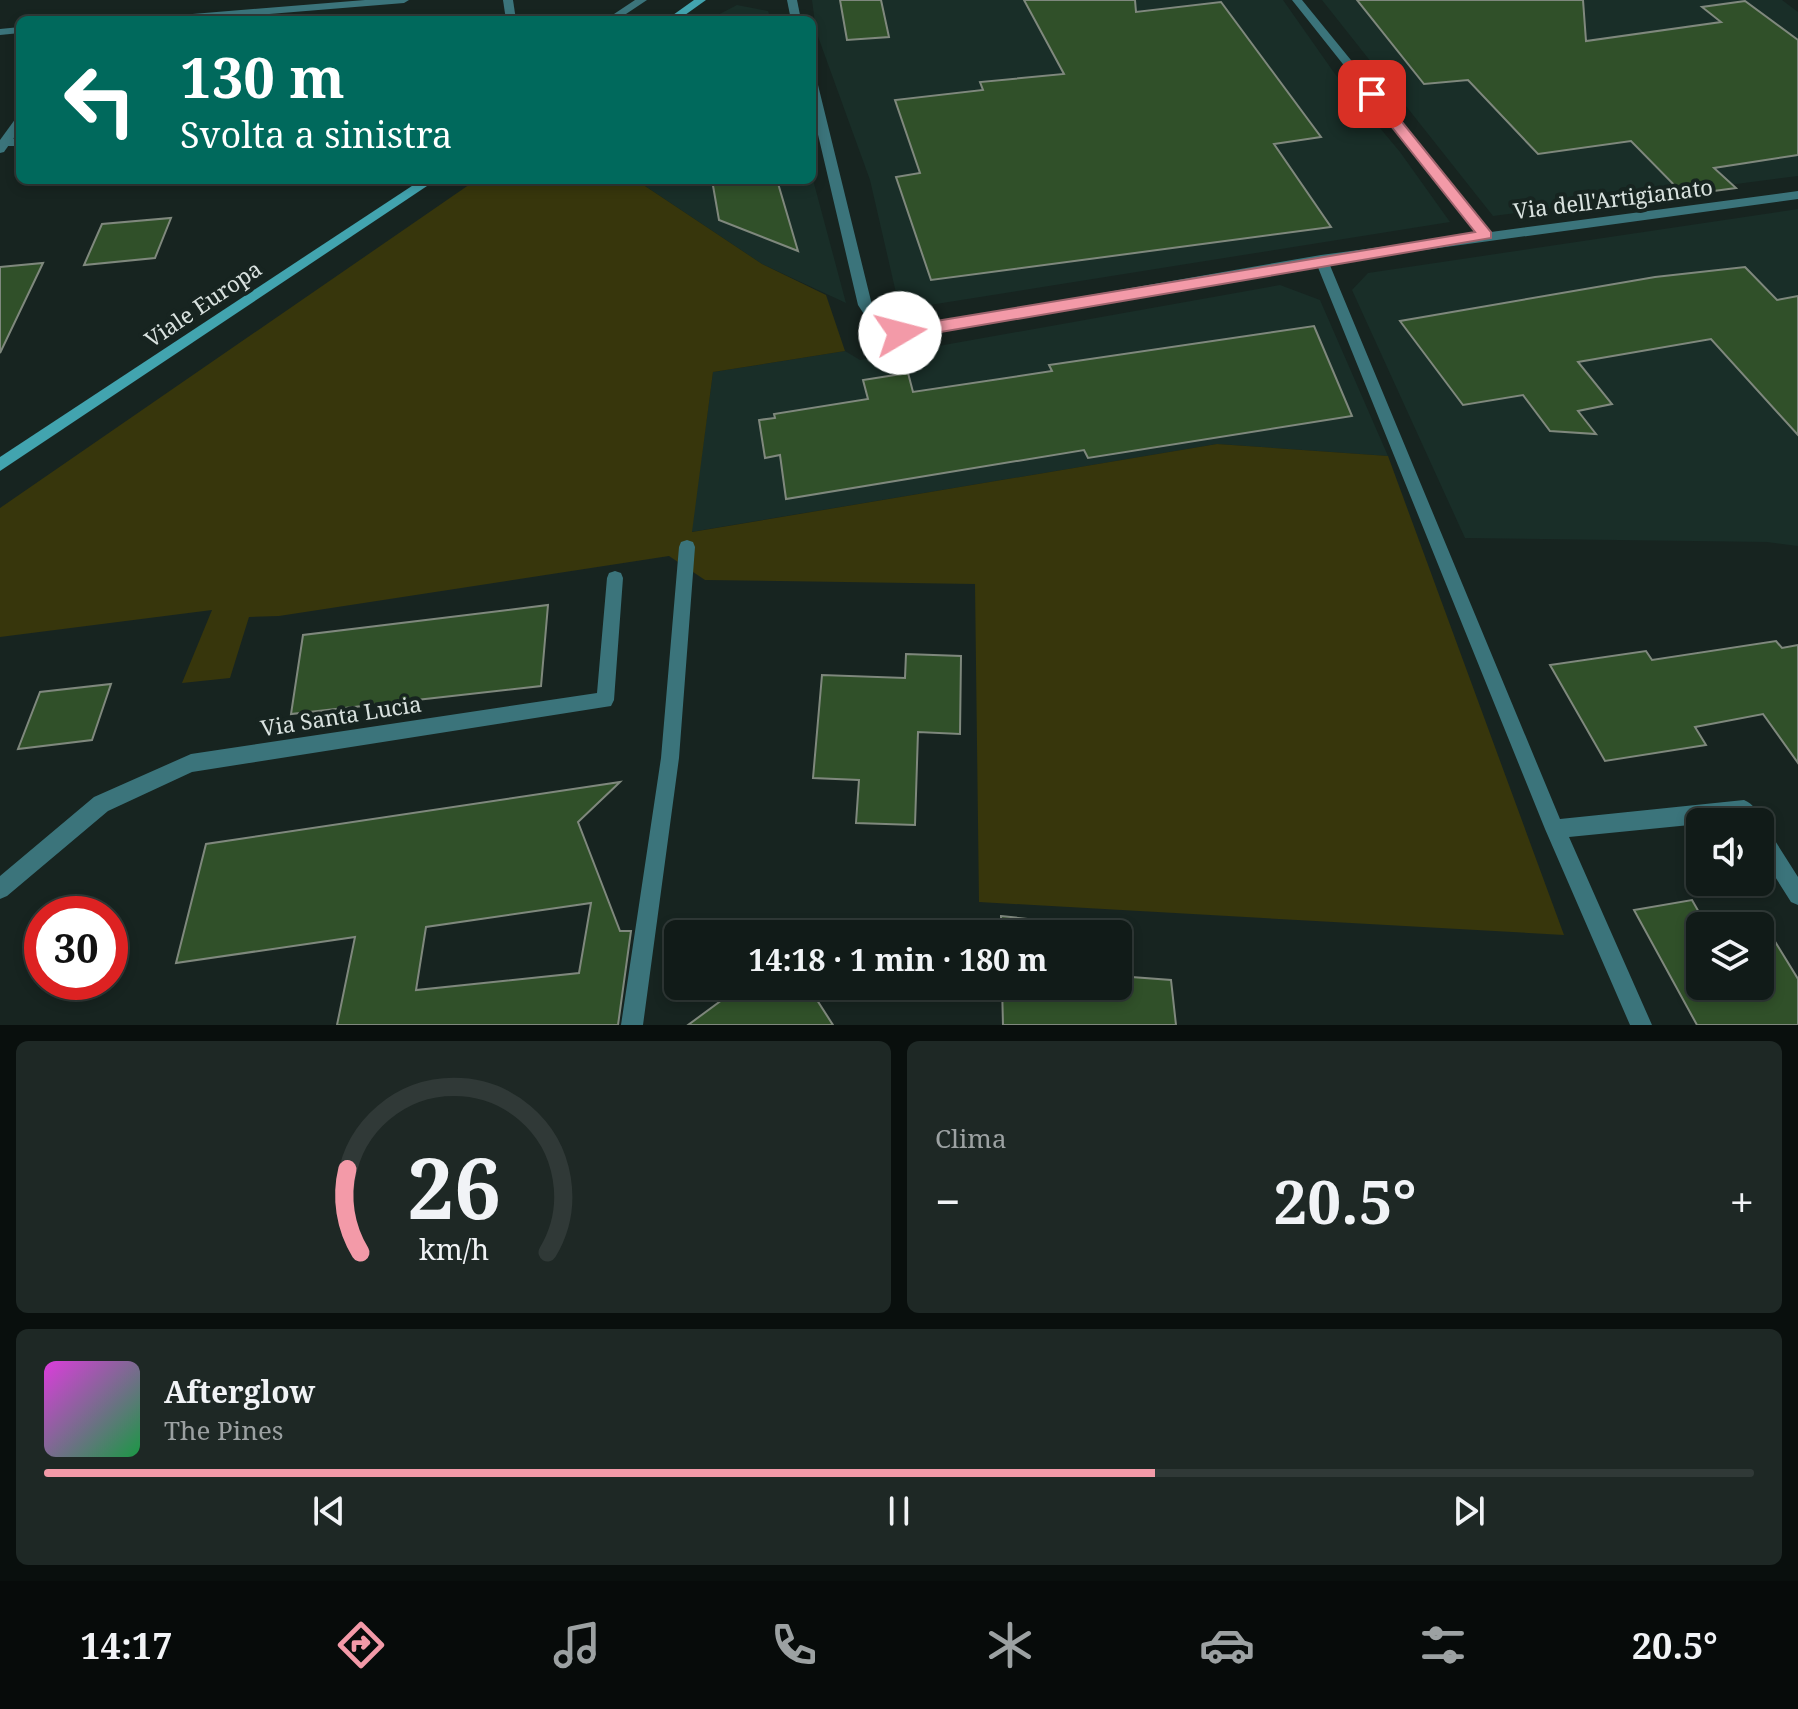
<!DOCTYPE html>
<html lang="it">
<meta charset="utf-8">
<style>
body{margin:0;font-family:"Noto Serif",serif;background:#1e2825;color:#f1f3f6;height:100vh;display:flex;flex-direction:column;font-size:30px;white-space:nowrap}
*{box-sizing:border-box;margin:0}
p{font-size:26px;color:#9ca1a2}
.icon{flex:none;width:44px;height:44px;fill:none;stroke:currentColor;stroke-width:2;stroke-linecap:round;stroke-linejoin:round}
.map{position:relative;height:1025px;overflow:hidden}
.panel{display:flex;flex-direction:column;gap:16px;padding:16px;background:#090f0d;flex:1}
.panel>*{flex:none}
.guide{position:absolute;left:16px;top:16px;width:800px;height:168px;border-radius:12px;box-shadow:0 4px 12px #0003,0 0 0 2px #303937;background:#00695c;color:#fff;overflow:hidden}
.buttons{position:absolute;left:1686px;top:808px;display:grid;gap:16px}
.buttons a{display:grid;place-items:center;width:88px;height:88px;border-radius:12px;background:#111b18;box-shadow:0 4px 12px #0003,0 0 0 2px #303937;font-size:40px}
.speed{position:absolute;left:24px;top:896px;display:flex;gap:16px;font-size:40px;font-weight:700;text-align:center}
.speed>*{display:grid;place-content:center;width:104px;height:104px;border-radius:50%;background:#111b18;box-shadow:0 4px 12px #0003,0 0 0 2px #303937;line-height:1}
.speed .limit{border:12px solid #d22;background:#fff;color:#111}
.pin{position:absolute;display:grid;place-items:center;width:68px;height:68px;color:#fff;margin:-34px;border-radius:16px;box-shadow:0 4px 12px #0006}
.me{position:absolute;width:88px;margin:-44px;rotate:82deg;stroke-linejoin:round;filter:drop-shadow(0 0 6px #0008)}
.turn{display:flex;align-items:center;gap:28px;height:168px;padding:0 32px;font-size:36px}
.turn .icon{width:104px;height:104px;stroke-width:2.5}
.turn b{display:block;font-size:56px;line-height:68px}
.big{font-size:60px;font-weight:700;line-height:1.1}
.panel .tile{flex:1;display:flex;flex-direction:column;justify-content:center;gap:12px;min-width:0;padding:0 28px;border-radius:12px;background:#1e2825}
.panel .dial{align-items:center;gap:0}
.dial svg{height:208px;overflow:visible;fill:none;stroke:#303937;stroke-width:7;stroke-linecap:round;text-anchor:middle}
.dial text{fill:#f1f3f6;stroke:none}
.song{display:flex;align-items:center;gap:24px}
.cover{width:96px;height:96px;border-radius:12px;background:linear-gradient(135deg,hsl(300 70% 55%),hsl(140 70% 35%))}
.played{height:8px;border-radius:4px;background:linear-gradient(90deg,#f39aa8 65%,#303937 65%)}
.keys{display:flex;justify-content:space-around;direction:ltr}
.heat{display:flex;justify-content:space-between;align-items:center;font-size:44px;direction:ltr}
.panel .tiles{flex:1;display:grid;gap:16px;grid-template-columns:1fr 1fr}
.tile:last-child{grid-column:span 2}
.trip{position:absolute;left:664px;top:920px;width:468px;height:80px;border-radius:12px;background:#111b18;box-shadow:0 4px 12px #0003,0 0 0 2px #303937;font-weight:700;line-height:80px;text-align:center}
.tabs{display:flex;height:128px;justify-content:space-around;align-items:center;background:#070b0a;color:#9ca1a2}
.tabs .icon{width:56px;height:56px}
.tabs .active{color:#f39aa8}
.tabs b{font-size:36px;color:#f1f3f6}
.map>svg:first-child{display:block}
.built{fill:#192e28}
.green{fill:#37360c}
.building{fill:#305029;stroke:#7f887d;stroke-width:2;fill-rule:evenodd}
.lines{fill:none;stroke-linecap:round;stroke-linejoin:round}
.service{fill:#3b747b;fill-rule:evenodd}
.minor{fill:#3b747b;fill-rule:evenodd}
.secondary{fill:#42a4af;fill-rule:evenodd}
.route{fill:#f39aa8;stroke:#9e646d;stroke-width:2}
.labels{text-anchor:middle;stroke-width:8;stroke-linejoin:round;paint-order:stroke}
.street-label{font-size:22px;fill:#d9e2df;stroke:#172420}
</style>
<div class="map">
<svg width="1798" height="1025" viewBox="0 0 1798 1025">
<rect width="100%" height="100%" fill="#172420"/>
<g class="built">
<polygon points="812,0 1283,0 1335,74 1400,152 1450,222 917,307 899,306 870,180 816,31"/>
<polygon points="1322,0 1782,0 1798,12 1798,176 1493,216"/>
<polygon points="737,5 768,11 771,20 708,20"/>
<polygon points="812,176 846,303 762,264 636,180 812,180"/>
<polygon points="1798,209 1798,546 1767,542 1465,538 1352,290 1368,273"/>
<polygon points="1280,285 1320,300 1388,456 1217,444 691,532 713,372 845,351 860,360"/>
</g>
<polygon class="green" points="476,180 636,180 762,264 826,295 845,351 713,372 692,532 1217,444 1388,456 1564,935 979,902 975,584 705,580 669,556 279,616 249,617 230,678 182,683 212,610 0,637 0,508"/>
<g class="building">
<polygon points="840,0 881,0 889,37 847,40"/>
<polygon points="1024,0 1135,0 1136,12 1221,2 1321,137 1274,144 1331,227 931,280 896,177 920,173 895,100 983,90 980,82 1064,74"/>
<polygon points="1357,0 1583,0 1586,41 1721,22 1702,7 1745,1 1798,40 1798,155 1714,168 1736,188 1684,195 1631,141 1538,154 1468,80 1424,84"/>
<polygon points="712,180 777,180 798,251 719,220"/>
<polygon points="171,218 155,258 84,265 102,224"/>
<polygon points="43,263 0,353 0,267"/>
<polygon points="1745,267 1777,300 1798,296 1798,435 1711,339 1578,362 1612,404 1578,411 1596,434 1550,431 1523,395 1463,405 1400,321 1655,277"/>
<polygon points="1314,326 1352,416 1088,458 1084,450 786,499 780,455 765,458 759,420 775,418 774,414 868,399 863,380 908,373 913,392 1052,371 1049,365"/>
<polygon points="548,605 541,686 291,714 303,635"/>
<polygon points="1776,641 1782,648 1798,645 1798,763 1763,714 1695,727 1706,745 1605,761 1550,665 1646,651 1652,660"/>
<polygon points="906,654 961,656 960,734 918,732 915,825 856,823 859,780 813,778 822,675 905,678"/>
<polygon points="111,684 92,740 18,749 40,692"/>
<path d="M620,782L578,822L620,931H631L618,1025H337L355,937L176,963L206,844ZM591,903L579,973L416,990L426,927Z"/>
<polygon points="1692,900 1700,914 1700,986 1760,986 1760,917 1798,979 1798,1025 1697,1025 1634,910"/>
<polygon points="1001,916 1074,924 1075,934 1001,934"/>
<polygon points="1118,976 1171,980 1176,1025 1003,1025 1002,986 1118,986"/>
<polygon points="741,986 808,986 833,1025 688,1025"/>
</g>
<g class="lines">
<polygon class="service" points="20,138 20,146 0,146 0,140"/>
<g class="minor">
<polygon points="365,0 409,0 404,3 195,20 151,20 156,17"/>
<polygon points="503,0 513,0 516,20 506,20"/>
<polygon points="635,0 647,0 617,20 605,20"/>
<polygon points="787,0 797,0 801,20 791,20"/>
<path d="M1292,0H1302L1491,232L1798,191V199L1329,263L1560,819L1744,800C1754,804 1758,813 1762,822L1760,825L1767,828L1798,877V905L1791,902L1760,853V822H1700V824L1569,837L1652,1025H1630L1545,829L1317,265L900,338L873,328L858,305L812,109V82L818,85L872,305L883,321L900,328L1321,255L1478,234Z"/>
<polygon points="20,27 20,33 0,35 0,29"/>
<polygon points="20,116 20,129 4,152 0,153 0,140 16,118"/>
<polygon points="687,540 693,542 695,547 679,758 643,1025 621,1025 661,758 679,547 681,542"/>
<polygon points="615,571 621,573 623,578 614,700 611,706 192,772 108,811 7,896 0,899 0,876 94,797 191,754 597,693 607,578 609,573"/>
</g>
<g class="secondary">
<polygon points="694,0 706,0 678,20 666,20"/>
<polygon points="421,180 436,180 0,471 0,457"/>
</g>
</g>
<polygon class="route" points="1368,91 1377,91 1491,232 1491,238 900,339 892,333 900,327 1475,232 1368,97"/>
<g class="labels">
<g class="street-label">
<text transform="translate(1613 199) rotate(-7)" y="8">Via dell'Artigianato</text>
<text transform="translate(203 304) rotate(-34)" y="8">Viale Europa</text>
<text transform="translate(341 716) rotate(-9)" y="8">Via Santa Lucia</text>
</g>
</g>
</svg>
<div class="buttons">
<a><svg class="icon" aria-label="sound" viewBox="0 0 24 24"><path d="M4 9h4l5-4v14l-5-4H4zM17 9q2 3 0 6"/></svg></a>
<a><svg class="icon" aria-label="layers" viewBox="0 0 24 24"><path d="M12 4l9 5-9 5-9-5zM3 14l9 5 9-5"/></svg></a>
</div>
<div class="speed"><div class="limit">30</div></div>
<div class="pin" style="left:1372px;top:94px;background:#d93025"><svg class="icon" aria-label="arrive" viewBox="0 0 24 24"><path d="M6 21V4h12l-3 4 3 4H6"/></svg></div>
<svg class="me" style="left:900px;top:333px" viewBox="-20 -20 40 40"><circle r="19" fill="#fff"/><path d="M0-13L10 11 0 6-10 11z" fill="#f39aa8"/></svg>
<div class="trip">14:18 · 1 min · 180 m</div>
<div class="guide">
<div class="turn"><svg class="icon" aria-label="left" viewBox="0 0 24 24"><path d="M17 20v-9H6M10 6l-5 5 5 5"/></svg><div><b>130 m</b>Svolta a sinistra</div></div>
</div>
</div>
<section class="panel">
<div class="tiles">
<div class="tile dial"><svg viewBox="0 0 100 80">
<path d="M14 69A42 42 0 1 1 86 69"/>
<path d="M14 69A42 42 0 0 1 9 37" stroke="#f39aa8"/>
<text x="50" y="56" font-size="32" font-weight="700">26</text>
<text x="50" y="72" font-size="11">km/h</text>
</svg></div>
<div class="tile"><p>Clima</p>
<div class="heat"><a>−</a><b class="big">20.5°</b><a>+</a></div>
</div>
<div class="tile">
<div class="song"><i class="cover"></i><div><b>Afterglow</b><p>The Pines</p></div></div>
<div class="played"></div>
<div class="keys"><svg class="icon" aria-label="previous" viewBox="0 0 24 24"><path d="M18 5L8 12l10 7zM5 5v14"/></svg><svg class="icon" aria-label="pause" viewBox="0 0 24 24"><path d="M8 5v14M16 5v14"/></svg><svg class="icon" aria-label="next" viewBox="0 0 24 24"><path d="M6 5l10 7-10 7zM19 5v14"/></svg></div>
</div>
</div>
</section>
<nav class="tabs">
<b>14:17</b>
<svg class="icon active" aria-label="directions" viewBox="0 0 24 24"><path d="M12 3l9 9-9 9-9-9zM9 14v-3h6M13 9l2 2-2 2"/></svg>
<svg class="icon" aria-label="music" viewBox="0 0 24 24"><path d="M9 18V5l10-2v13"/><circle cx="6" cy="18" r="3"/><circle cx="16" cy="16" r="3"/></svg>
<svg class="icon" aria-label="phone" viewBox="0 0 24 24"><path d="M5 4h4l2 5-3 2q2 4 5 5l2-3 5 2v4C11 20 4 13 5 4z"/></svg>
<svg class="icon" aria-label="climate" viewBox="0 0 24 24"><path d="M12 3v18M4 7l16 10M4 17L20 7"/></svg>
<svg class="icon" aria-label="car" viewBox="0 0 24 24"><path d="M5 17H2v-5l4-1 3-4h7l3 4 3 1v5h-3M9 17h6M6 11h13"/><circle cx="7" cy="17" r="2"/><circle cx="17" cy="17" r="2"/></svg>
<svg class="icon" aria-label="filters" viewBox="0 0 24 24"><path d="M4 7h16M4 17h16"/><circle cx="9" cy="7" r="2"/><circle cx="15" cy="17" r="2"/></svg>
<b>20.5°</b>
</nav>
